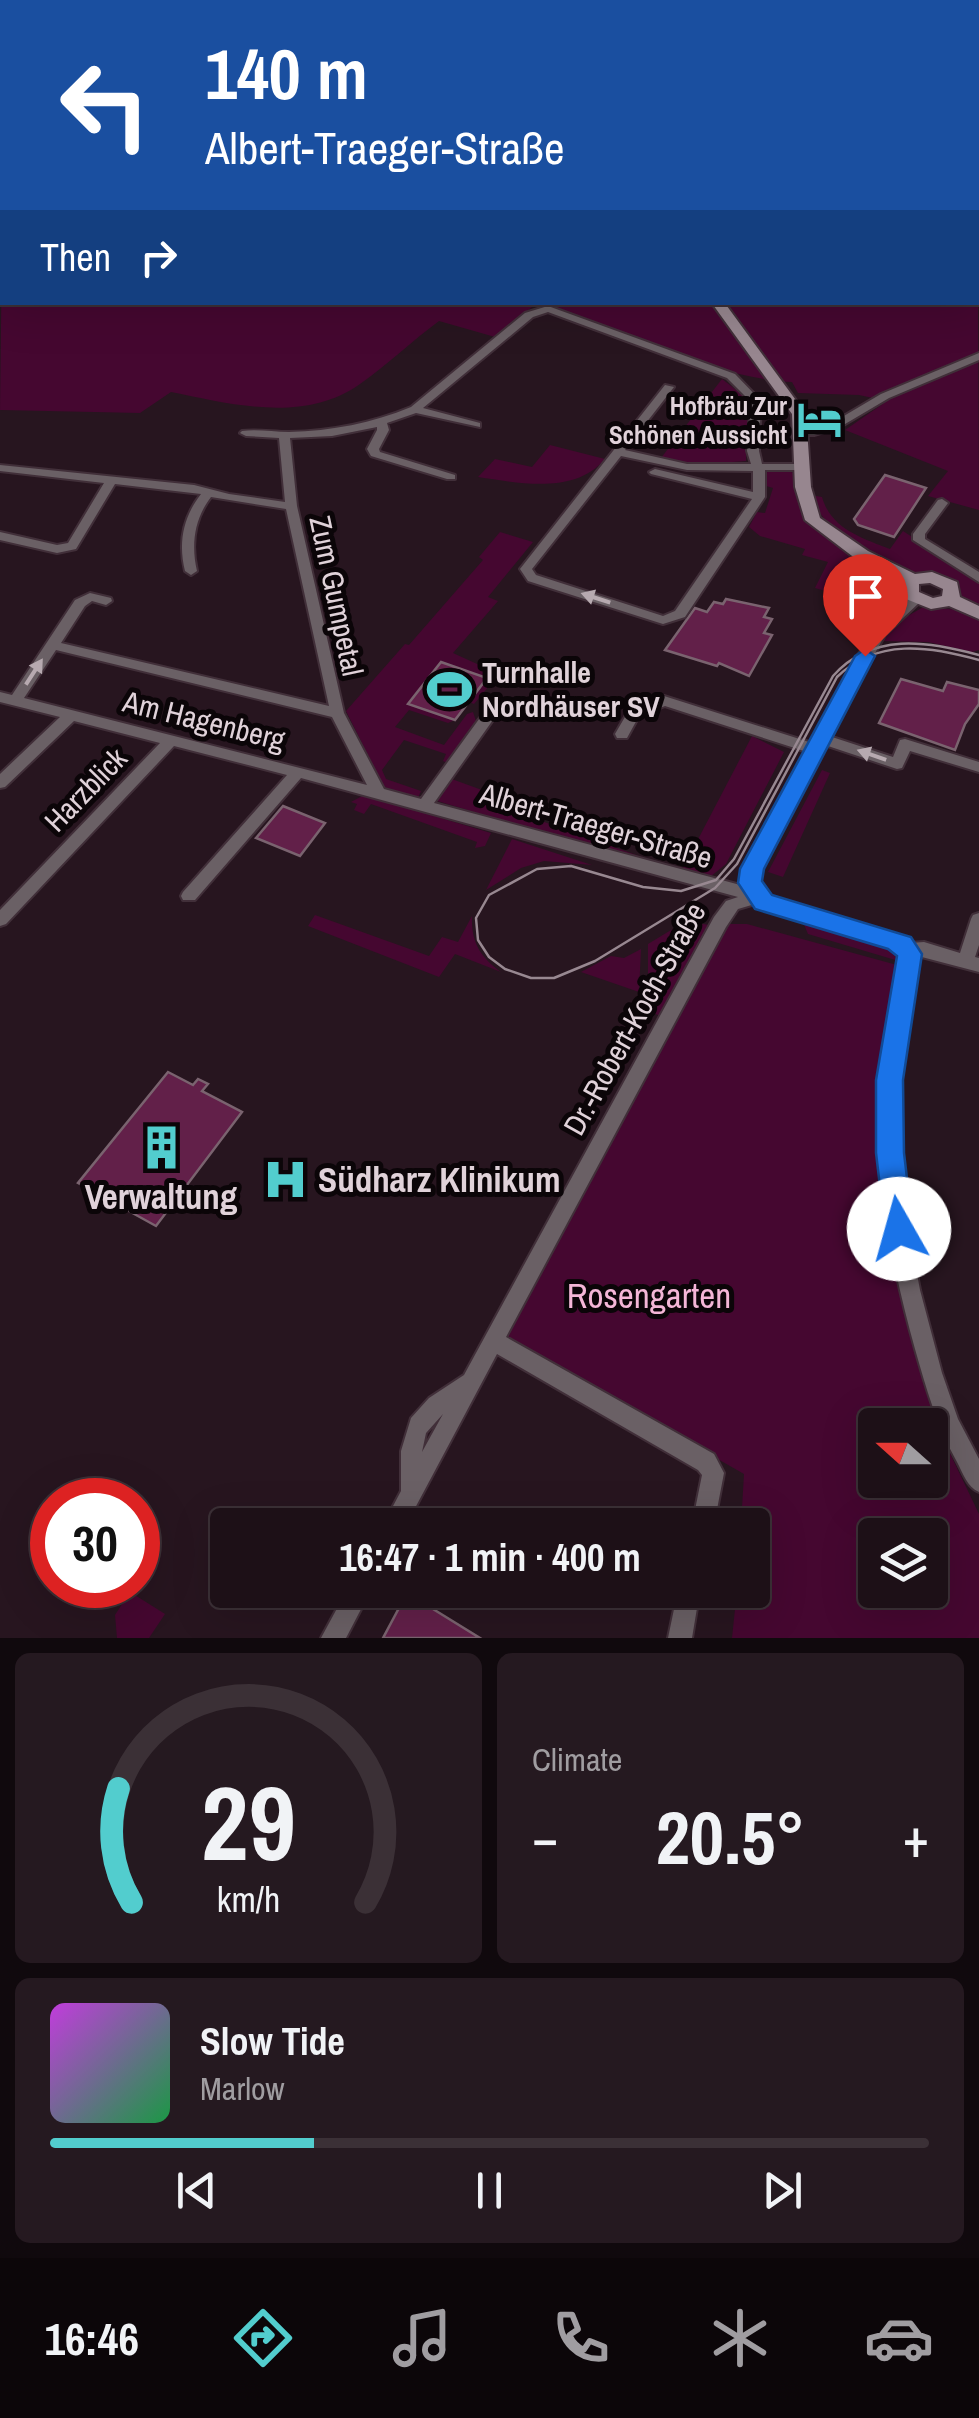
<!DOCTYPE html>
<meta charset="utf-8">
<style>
body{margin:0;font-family:"Archivo Narrow",sans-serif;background:#251920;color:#f1f3f6;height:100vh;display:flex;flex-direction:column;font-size:38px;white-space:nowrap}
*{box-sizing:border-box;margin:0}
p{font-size:32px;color:#a09da1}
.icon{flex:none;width:55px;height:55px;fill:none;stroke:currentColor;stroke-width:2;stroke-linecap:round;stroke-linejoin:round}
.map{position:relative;height:1638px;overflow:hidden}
.side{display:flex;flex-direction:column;gap:15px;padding:15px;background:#10090d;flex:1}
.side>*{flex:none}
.banner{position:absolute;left:0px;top:0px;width:980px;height:305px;box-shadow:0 10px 40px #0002,0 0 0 2px #3b3036;background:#1a4fa0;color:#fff;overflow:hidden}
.needle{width:65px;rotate:291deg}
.buttons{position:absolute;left:858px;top:1408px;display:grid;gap:20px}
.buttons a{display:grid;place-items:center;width:90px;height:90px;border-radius:10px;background:#1d1017;box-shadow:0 10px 40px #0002,0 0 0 2px #3b3036;font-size:50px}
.speed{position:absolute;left:30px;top:1478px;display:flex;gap:20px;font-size:50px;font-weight:700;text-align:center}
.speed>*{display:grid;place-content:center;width:130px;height:130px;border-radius:50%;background:#1d1017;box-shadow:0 10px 40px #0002,0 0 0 2px #3b3036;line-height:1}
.speed .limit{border:15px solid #d22;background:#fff;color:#111}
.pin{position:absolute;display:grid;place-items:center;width:85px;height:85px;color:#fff;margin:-102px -42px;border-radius:50% 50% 50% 0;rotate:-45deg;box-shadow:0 0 10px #0007}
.pin .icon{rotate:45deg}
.me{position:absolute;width:110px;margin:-55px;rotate:353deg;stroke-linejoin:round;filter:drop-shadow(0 0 8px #0008)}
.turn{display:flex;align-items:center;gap:35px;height:210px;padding:0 40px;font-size:45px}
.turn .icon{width:130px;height:130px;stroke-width:2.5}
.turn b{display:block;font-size:70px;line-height:85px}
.then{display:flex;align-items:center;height:95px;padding:0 40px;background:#0003;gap:20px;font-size:38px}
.big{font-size:75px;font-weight:800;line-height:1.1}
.side .card{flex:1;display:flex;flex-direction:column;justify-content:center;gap:15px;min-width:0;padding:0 35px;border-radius:15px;background:#251920}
.side .dial{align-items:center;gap:0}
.dial svg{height:260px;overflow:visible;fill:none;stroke:#3b3036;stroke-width:7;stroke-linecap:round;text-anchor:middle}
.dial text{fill:#f1f3f6;stroke:none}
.song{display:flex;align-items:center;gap:30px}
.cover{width:120px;height:120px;border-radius:15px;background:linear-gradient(135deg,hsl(290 70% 55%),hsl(140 70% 35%))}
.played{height:10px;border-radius:5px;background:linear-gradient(90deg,#52cdce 30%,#3b3036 30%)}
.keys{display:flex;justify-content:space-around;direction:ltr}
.heat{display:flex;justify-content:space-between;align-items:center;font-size:55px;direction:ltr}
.side .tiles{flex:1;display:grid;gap:15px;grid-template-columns:1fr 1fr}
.card:last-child{grid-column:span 2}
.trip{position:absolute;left:210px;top:1508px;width:560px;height:100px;border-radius:10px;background:#1d1017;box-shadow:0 10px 40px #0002,0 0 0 2px #3b3036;font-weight:800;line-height:100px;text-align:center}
.dock{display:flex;height:160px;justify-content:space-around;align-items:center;background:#0c0609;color:#a09da1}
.dock .icon{width:70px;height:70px}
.dock .on{color:#52cdce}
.dock b{font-size:45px;color:#f1f3f6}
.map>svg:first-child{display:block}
.green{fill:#450730;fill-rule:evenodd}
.building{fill:#622049;stroke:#7a636f;stroke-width:2.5}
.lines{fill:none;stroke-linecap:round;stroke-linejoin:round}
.street-casing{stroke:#412f39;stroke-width:4}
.secondary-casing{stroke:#412f39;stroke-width:4}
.street{fill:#6a6065;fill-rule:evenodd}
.secondary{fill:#97868f;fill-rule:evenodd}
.tram{stroke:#988891;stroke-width:2.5}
.oneway{fill:#b7aab0}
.route{fill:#1a73e8;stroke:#114b97;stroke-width:2.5}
.labels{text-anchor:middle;stroke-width:10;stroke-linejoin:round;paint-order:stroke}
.far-poi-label{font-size:25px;font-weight:bold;fill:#e0d2d9;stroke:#0b0508;text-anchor:end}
.street-label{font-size:30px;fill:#e0d2d9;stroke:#0b0508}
.poi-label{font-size:30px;font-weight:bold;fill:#e0d2d9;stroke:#0b0508;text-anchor:start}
.near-poi-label{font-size:35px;font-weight:bold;fill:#e0d2d9;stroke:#0b0508;text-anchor:start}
.near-park-label{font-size:35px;fill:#f4b6d7;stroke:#0b0508}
</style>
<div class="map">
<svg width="979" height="1638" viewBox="0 0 979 1638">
<rect width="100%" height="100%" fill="#27151f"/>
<g class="green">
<path d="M2,241V302L537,303L495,337L439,321C412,341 387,365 360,384C304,424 231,404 171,392L140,413L0,410Z"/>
<path d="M978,299L979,510L928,496L948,471L845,430L887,401L859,395L798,393L792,382C723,380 609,329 541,303L978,302Z"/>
<polygon points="722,379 748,399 746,461 692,465 661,458"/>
<path d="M550,445L605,459C575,495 519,483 478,477L495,459L532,467Z"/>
<path d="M772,468H784L797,475C800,543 857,549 903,584L904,596L880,621H857L866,603L815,588L828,562L802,555L805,549L760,536L749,527L757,512L765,513L773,488L763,485L764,475Z"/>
<path d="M810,495L822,497C831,529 862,538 890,549L903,531L979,581V609L964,599L951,581C897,570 833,549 810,495Z"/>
<polygon points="500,532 533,542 488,597 498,601 453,653 499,674 474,704 469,702 486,678 441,662 409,704 455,720 448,723 409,710 395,727 444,745 467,714 473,712 477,724 448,763 443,761 446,754 404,740 382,770 386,779 421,791 418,798 384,787 346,711 405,644 409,645 483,560 479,557"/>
<polygon points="925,606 957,610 979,619 979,650 972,652 928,642 881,641 906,617"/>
<polygon points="752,736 784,752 726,864 705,881 434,800 449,778 482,790 477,798 664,865 683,868"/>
<polygon points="822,770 830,773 783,877 768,872"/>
<polygon points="364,795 491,833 485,846 475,848 477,842 371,804 364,814 354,810 357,804 351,802"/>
<polygon points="512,839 592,865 544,861 521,868 486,890"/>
<path d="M315,915L429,956L442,937L458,942L472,916C471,942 480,957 501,972L455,954L439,977L308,926Z"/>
<polygon points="686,921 690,922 652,991 648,989 648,944"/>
<polygon points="803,922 894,947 902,962 808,934"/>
<polygon points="697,923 709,925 660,1016 649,1011"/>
<path d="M726,924H747L897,965L879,1076V1149L886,1225L934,1420L979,1514V1638H732L737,1590H752V1525H741L744,1474L506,1338ZM875,1425H930V1480H875ZM875,1535H930V1590H875Z"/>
<polygon points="641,949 639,992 581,972 611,956 624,958"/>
<polygon points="130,1592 165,1614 149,1638 117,1638 115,1615"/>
</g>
<g class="building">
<polygon points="885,475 926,488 894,537 858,525 854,519"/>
<polygon points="726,599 769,608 764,617 772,619 764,633 772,635 749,676 719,663 717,666 665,650 695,608 707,612 714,602 723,604"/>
<polygon points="441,662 487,678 455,720 408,704"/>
<polygon points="901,679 943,691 947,682 979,690 979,704 965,724 955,750 879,723"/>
<polygon points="283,806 325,823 300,856 256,838"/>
<polygon points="168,1072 193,1085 198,1079 208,1084 202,1091 242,1112 156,1226 78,1183"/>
<polygon points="407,1593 480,1638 383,1638"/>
</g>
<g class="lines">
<defs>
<g id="street">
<path d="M548,306L735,374L761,401L759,451L762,464H802L808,467L802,470H765V497L685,617L663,624L528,581L520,569L665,385L674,387L625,450L687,464H751L747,451L751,402L727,378L548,312L533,317L423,408L480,423V427L416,413L387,423L389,430L379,449L380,452L455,475V479H447L371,456L367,449L377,430V427L332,436L290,438L297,506L344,713L384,789L421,799L490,704H500L502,707L500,710L434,803L744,886V869L807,752L665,706L639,716L627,738H617L615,734L629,710L664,696L812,743L858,655L875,629L911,595H921V601L885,635L829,736L893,757L900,740L905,739L979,762V772L910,751L902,768L897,769L825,745L760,869L758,883L769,897L893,934L910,943L924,942L960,953L971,919L973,915L979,913V945L975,957L979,958V972L918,956L899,1077L897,1119L904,1205L920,1290L942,1373L958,1419L979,1459V1492C967,1487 963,1473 957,1462C937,1426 926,1388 915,1349C894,1274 878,1194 879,1116C881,1062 892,1011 903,958L901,954L888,946L755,904L738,909L726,927L506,1337L714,1454L724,1473L714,1525H692L702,1475L698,1470L497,1354L406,1525H383L401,1491V1451L411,1418L429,1398L464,1375L714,917L726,901L738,897L301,778L195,900H183L181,896L183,892L287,775L174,746L6,924L0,926V910L160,743L74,721L5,787L0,788V774L60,717L0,702V692L12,695L75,600L90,593L111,598L112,601L106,605L92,601L85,606L61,643L329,706L286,509L211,497C194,519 191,545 197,571L191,575L185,571C178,543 183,517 201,494L115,484L76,549L57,553L0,540V532L57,545L68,543L104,483L0,471V465L194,485L229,494L285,502L279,438L246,436L240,433L242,431C257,429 273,432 289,432C332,431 372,423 411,407L525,313ZM621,456L687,470L753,471V492L655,469L649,472L651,474L752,499L675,611L663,616L536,575L532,569ZM56,650L332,717L367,785L24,698ZM443,1414L422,1452L426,1433Z"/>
<polygon points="979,353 979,360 889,398 840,427 814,435 801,435 795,432 797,430 832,423 881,394"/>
<polygon points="942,499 948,503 925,534 925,539 979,572 979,582 913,540 913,534 938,500"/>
<polygon points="347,1590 371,1590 346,1638 321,1638"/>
<polygon points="678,1590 700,1590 692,1638 668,1638"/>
</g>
<g id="secondary">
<polygon points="421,0 431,0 432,2 423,2"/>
<path d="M711,302H724L806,414L811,487L820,518L868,551L915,574L932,572L957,582L960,597L979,606V619L949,606L931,609L906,599L901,587L903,582L856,559L805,520L795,487L792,414ZM930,583L943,589L942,596L933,598L919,592V584Z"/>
</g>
</defs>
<use href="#street" class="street-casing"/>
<use href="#secondary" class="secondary-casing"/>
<use href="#street" class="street"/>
<use href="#secondary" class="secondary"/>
<path class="tram" d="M979,655C927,641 872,632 833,676L734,859L716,880L681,891L643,887L571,866L537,869L489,895L476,918L478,940L489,957L505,969L531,978H554L595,961L715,888L737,864L837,677C877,638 929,646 979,660"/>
</g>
<defs><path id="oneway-solid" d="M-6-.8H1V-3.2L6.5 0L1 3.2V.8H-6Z" transform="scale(2.5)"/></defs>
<g class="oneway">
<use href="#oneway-solid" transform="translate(596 598) rotate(-162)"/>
<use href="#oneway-solid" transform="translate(34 672) rotate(-57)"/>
<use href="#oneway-solid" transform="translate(872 755) rotate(-161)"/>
</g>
<polygon class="route" points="865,649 875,656 764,869 762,881 772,895 911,937 922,954 903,1080 904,1153 913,1229 909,1238 899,1242 889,1238 885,1229 876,1153 876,1080 897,956 888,949 755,909 738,883 740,869 855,656"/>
<defs>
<symbol id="hotel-bare" viewBox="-9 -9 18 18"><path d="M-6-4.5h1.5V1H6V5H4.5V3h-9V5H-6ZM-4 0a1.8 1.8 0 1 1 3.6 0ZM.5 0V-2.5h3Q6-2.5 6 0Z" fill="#52cdce" stroke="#0b0508" stroke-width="2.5" paint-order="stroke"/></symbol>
<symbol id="stadium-bare" viewBox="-9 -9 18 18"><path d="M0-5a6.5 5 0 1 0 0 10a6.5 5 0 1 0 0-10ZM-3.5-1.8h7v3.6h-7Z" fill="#52cdce" stroke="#0b0508" stroke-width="2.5" paint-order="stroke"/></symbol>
<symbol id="building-bare" viewBox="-9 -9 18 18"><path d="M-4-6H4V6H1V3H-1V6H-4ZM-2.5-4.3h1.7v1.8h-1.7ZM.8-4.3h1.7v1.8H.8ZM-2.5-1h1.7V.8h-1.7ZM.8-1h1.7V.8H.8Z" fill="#52cdce" stroke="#0b0508" stroke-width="2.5" paint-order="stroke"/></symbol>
<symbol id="hospital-bare" viewBox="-9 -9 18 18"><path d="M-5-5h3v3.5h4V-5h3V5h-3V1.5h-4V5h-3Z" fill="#52cdce" stroke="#0b0508" stroke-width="2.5" paint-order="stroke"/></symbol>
</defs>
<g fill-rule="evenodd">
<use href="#hotel-bare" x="788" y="388" width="63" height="63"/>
<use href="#stadium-bare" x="418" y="658" width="63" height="63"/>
<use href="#building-bare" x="130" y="1116" width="63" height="63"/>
<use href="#hospital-bare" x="254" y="1148" width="63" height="63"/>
</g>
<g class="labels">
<g class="far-poi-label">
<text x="787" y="415">Hofbräu Zur<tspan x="787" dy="29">Schönen Aussicht</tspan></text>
</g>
<g class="street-label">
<text transform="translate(336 596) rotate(78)" y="10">Zum Gumpetal</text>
<text transform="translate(204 721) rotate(14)" y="10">Am Hagenberg</text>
<text transform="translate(86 790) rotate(-46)" y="10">Harzblick</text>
<text transform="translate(596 826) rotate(16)" y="10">Albert-Traeger-Straße</text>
<text transform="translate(635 1019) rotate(-61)" y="10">Dr.-Robert-Koch-Straße</text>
</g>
<g class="poi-label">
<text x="482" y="683">Turnhalle<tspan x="482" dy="34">Nordhäuser SV</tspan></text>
</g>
<g class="near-poi-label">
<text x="318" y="1192">Südharz Klinikum</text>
<text x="161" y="1209" text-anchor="middle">Verwaltung</text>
</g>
<g class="near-park-label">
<text x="649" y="1308">Rosengarten</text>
</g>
</g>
</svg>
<div class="buttons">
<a><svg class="needle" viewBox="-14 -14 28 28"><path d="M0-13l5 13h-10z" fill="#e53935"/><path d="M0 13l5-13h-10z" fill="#a09da1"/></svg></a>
<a><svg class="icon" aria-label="layers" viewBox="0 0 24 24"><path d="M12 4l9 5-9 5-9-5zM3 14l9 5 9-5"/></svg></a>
</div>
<div class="speed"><div class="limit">30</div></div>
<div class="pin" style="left:865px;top:656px;background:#d93025"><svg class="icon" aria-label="arrive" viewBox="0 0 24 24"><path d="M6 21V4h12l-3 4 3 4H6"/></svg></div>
<svg class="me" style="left:899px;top:1229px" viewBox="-20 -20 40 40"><circle r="19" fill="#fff"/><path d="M0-13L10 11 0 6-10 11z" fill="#1a73e8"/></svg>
<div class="trip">16:47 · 1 min · 400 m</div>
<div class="banner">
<div class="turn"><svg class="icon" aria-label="left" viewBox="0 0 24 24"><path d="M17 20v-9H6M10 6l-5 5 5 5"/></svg><div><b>140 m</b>Albert-Traeger-Straße</div></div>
<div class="then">Then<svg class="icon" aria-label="right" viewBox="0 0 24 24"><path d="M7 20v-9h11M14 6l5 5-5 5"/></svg></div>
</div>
</div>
<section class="side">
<div class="tiles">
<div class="card dial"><svg viewBox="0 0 100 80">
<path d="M14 69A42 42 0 1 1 86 69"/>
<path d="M14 69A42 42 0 0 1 10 34" stroke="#52cdce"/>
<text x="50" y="56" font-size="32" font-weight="700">29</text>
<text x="50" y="72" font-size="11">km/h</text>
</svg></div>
<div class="card"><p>Climate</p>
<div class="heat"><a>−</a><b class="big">20.5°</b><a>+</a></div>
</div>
<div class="card">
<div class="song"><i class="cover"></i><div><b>Slow Tide</b><p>Marlow</p></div></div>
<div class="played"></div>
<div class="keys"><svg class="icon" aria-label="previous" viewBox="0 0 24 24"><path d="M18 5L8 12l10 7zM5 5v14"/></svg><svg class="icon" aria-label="pause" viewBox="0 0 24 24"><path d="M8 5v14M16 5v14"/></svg><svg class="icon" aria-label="next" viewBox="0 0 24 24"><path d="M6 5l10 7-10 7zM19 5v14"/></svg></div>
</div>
</div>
</section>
<nav class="dock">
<b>16:46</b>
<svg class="icon on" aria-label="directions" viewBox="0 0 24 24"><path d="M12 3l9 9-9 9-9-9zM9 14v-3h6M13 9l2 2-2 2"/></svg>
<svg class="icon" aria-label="music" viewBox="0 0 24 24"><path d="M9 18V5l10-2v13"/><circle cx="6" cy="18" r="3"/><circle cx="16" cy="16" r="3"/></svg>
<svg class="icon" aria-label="phone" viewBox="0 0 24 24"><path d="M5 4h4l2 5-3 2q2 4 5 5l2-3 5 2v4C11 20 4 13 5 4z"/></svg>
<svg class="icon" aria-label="climate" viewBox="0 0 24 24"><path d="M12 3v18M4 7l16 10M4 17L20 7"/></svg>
<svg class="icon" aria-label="car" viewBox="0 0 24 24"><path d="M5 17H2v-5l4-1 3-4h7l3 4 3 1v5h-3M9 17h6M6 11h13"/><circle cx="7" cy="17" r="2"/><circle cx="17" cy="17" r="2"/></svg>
</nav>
